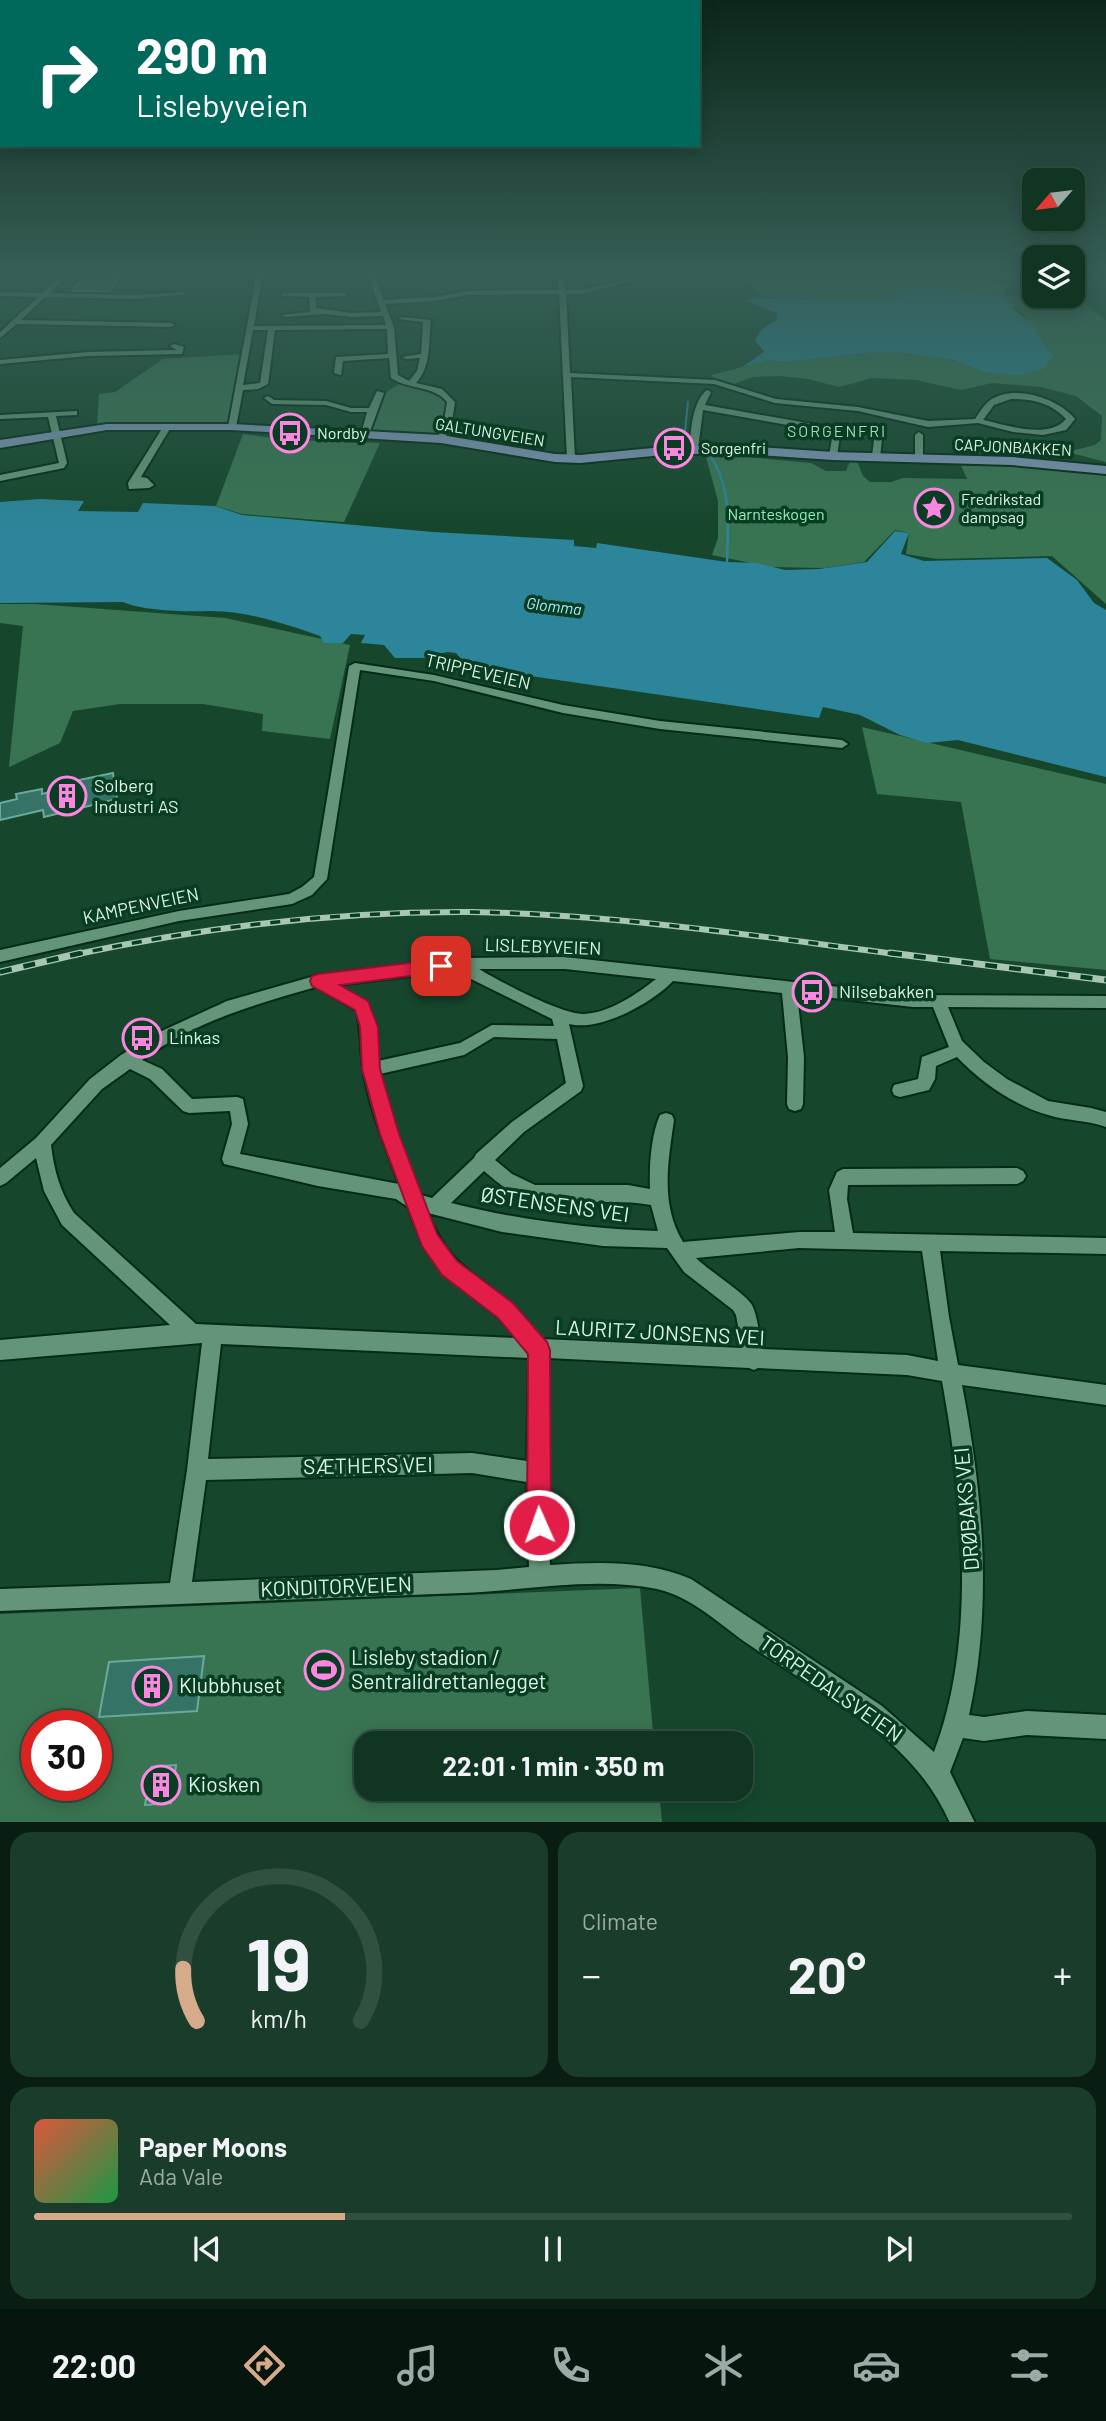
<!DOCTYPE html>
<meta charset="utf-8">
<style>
body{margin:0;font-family:Barlow,sans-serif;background:#193d2a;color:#f1f3f6;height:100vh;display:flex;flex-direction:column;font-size:26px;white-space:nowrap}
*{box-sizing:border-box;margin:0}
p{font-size:23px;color:#9caba5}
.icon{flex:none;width:38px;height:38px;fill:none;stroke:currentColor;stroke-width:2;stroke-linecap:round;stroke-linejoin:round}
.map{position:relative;height:1822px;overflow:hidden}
.sheet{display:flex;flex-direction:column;gap:10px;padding:10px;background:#091d13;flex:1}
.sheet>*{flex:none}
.hud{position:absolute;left:0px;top:0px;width:700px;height:147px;box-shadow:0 4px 18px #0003,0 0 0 2px #305040;background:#00695c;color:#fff;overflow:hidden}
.needle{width:46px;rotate:242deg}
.tools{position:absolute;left:1022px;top:168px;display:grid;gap:14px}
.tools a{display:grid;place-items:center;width:63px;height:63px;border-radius:14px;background:#103522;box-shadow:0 4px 18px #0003,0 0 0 2px #305040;font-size:35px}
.speed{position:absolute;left:21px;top:1710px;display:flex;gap:14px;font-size:35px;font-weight:700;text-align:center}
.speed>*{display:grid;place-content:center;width:91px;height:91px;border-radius:50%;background:#103522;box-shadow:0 4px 18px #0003,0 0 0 2px #305040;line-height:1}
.speed .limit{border:10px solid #d22;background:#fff;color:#111}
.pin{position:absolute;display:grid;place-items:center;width:60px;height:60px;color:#fff;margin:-30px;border-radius:14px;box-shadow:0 4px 10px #0006}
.me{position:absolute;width:77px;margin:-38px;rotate:358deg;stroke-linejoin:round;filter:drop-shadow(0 0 5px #0008)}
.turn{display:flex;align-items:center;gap:24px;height:147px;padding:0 21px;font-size:32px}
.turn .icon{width:91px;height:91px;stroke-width:2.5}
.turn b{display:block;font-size:49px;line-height:60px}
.big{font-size:52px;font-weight:700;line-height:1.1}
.sheet .card{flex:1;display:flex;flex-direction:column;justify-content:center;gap:10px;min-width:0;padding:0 24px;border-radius:21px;background:#193d2a}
.sheet .dial{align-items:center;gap:0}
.dial svg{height:182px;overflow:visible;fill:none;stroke:#305040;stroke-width:7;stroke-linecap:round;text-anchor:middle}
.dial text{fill:#f1f3f6;stroke:none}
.song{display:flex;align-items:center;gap:21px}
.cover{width:84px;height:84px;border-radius:10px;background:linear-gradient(135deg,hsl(10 70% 55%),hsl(140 70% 35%))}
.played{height:7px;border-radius:4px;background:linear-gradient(90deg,#d6ab8b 30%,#305040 30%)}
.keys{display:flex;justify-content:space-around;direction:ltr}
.heat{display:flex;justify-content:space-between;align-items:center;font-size:38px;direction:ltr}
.sheet .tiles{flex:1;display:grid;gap:10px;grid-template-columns:1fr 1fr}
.card:last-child{grid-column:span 2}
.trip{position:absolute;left:354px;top:1731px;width:399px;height:70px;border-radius:21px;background:#103522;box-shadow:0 4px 18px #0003,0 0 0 2px #305040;font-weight:700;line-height:70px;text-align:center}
.tabs{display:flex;height:112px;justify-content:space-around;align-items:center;background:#06150e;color:#9caba5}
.tabs .icon{width:49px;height:49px}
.tabs .on{color:#d6ab8b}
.tabs b{font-size:32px;color:#f1f3f6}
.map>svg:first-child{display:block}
.green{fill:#397452;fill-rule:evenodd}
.water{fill:#2c859a}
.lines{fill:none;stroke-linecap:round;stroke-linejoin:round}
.stream-far1{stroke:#2c859a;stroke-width:2}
.stream{stroke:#2c859a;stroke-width:2.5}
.building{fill:#347365;stroke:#6baa9b;stroke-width:2}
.minor-casing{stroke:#052b18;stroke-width:4}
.major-casing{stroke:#052b18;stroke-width:4}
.minor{fill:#659578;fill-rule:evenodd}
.major{fill:#7b94b2;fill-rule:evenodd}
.rail-far1-casing{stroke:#a8c7b3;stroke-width:6}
.rail-casing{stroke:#a8c7b3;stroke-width:7}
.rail-far1{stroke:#083c23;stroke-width:3.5;stroke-dasharray:10;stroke-linecap:butt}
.rail{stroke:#083c23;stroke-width:4.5;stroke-dasharray:12;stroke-linecap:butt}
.route{fill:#e11d48;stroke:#92132f;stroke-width:2}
.labels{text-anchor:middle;stroke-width:7;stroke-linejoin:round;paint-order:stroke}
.far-neighbourhood-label{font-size:16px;letter-spacing:2px;fill:#a3d6b6;stroke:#083c23}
.far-street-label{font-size:16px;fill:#dbf4e3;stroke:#083c23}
.far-poi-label{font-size:16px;fill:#dbf4e3;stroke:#083c23;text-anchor:start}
.far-park-label{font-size:16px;fill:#92eeb7;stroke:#083c23}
.far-water-label{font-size:16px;font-style:italic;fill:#a9ebfd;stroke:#083c23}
.street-label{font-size:18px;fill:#dbf4e3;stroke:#083c23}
.poi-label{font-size:18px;fill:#dbf4e3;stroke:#083c23;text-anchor:start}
.near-street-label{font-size:21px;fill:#dbf4e3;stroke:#083c23}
.near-poi-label{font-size:21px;fill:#dbf4e3;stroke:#083c23;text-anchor:start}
</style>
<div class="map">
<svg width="1106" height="1823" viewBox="0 0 1106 1823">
<rect width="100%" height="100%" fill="#16472d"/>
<g class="green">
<polygon points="737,272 958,272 974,278 1013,279 1003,295 1078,299 1106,320 1106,462 1067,452 1095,445 1101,440 1102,416 1076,396 1041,387 992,383 961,390 916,380 872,378 839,387 808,379 781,376 753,377 733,384 716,380 711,375 769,360 786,362 865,353 895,352 953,360 984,372 1047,349 1032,322 1015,307 900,297 863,300 764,297"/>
<polygon points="243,354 230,426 97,426 99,394 115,392 163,359"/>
<polygon points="401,383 436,391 448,402 439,434 431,436 369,431 382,395"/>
<polygon points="243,434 288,440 380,443 344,522 242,514 216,506"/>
<polygon points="705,453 811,463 826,471 846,471 851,459 856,459 863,476 870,482 891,482 903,478 967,479 959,461 1106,471 1106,604 1052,556 937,559 906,554 909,533 895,530 864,562 825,568 770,567 712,555 718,538 718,501"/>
<polygon points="0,604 35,604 225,618 350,645 330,739 262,731 263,714 203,704 120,704 73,711 60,743 9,767 23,626 0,623"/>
<polygon points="862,727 1106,784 1106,970 990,959 961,802 877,794"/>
<path d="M640,1588L654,1743H366V1788L659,1789L662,1822H0V1614ZM37,1726H96V1785H37Z"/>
</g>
<g class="water">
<polygon points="909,285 1003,296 1017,312 1032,322 1047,349 1054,355 1043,369 1018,375 984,372 953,360 895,352 865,353 786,362 769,360 742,367 764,352 755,340 761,330 776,320 777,313 747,301 752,298 862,300 899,297 901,289"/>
<path d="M40,499L84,501L78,511L138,512L143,503L215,506L242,515L433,532L574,540V546L596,548L597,543L727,562L757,563L785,570L819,569L867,562L895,531L909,533L901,554L924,561L1047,558L1077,580L1094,603L1106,610V777L958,740L927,743L900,735L860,715L823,707L819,718L468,667L456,653L447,652L424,658H395L384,645L361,643L365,635L351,634L343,643H324L320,636C286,624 245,610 208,611C186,612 143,611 123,602L0,603V502Z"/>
</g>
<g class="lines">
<polyline class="stream-far1" points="684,441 688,402"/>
<path class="stream" d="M710,455C732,488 728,524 727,562"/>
</g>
<g class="building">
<polygon points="102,272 121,272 109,292 72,291 88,273"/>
<polygon points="113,773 117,799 44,817 43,810 0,820 0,803 17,799 16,794 42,789 42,794 79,785 79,780"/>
<polygon points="204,1656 197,1711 99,1717 109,1662"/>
<polygon points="176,1765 171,1803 145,1805 151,1767"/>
</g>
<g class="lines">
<defs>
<g id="minor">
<polygon points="0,272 5,272 0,276"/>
<polygon points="65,272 71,272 50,293 135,295 184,292 187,294 135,299 45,297 21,320 171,323 175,325 171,327 17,324 0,338 0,332 38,297 0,296 0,292 42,293"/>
<path d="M257,272H263L254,326L386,325L383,316L352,317L324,314L285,317L281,315L310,312L309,297L281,296L283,293H345L347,296L316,297V308L352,313L381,312L367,272H373L384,300L435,297L468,291L559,290L558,272H564L565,290H582L658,272H667L582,294H566L570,373L715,380L776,399L858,407L928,421L975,419C979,413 984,405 989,401C1013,383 1058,398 1075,419L1066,430L1043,435L1013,432L978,423L928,427L858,411L775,403L714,384L571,377L575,459L571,462L567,459L559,294L468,295L435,301L385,304L394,327L398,375L409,381L417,371L420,358L406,359L402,357L421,354L423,322L398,319L402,317L431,320C428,341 432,366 416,383L442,389L455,402L452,421L444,441L437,439L444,421L447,402C433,385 409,390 391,378L389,358L343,361L341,375L334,373L336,357L388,354L387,329L275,330L268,384L258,389L243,390L236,427L232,430L228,427ZM253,330H268L260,383L243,385ZM1011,399C1033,399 1051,403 1066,419C1048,440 1007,425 983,420L994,405Z"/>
<polygon points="990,276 1034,276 1034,280 988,279"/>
<polygon points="174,344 184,347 182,354 88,356 0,364 0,360 88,352 177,350 170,346"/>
<path d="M707,390L711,392L705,405L841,429L837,456L833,459L829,456L833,433L703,410L698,449L691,451C689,434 693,400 707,390Z"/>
<polygon points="377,391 384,393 369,434 365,437 361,434 367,412 351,412 326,405 272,404 264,398 268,396 274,400 326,401 351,408 369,408"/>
<polygon points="77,411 77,415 56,416 67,463 64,468 0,481 0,475 59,463 48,417 0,419 0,415"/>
<polygon points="167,424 171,427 141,477 147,478 154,485 149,488 129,489 128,483 163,427"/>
<polygon points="919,432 923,435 923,458 919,461 915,458 915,435"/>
<polygon points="878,436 882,439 880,457 876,460 872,457 874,439"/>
<polygon points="355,663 434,675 563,705 660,721 842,740 848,744 842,748 660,729 563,713 434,681 360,670 327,879 312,895 292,904 179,921 0,962 0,950 179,911 289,894 302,887 314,877 349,666"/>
<path d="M565,957L913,995L1106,996V1008L948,1007L962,1041L984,1062L1007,1079L1048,1101L1091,1108L1106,1112V1127C1087,1120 1067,1121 1048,1115C1014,1105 982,1083 957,1057L936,1066L935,1079L929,1090L900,1097L894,1095L892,1090L894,1085L918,1079L922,1057L949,1047L933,1007H913L797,994L804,1057L803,1104L801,1109L795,1111L789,1109L787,1104L788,1057L782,993L673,981C652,1003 600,1032 569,1024L583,1086L581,1091L524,1132L495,1160L512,1174L535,1185H628L650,1189C649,1167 651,1135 660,1115L666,1113L672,1115L674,1120C668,1162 660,1204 683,1242L799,1232H835L829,1190L837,1172L843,1169L1017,1168L1023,1171L1026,1176L1023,1181L1017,1184L848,1185L847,1199L853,1233L1106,1238V1254L940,1251L949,1317L958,1365L1106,1385V1405L962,1385C983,1494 993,1606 969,1715L984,1717L1027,1711L1106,1715V1739L1027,1735L984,1741L963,1738L950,1772L975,1823H950C912,1736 825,1697 751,1646C721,1626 693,1597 657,1589C593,1576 525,1591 461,1593C307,1599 154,1605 0,1611V1589L170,1583L187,1470L202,1343L0,1360V1340L170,1325L62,1225L44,1191L36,1158L6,1183L0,1186V1168L36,1138L90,1079L121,1055L153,1035L227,1001L318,975L460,958ZM479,969H565L656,979C637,994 609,1013 584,1014C562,1015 499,981 479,969ZM458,970L471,979L552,1019L554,1026L492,1025L460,1043L378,1061L377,1027L367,1002L337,985ZM316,987L356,1010C362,1030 360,1048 363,1069C369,1108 386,1147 399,1184L240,1154L248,1124L243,1099L237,1097L192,1099L162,1069L142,1060C196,1021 253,1005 316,987ZM494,1037L557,1039L566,1083L512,1122L476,1154L474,1158L432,1198L421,1195L397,1134L380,1074L464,1055ZM130,1069L150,1079L183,1111L189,1113L230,1111L232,1124L222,1159L224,1164L318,1186L396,1199L408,1207L423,1246L444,1274L498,1317L516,1338L196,1324L74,1213C60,1192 54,1170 51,1145L102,1089ZM484,1171C498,1183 516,1198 536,1201C573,1206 611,1198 651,1205L658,1231C588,1229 519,1220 451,1203ZM428,1213L502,1232L603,1246L667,1248L684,1272L733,1310L736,1315L742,1348L542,1339C532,1327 521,1312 509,1302C471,1270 447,1263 428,1213ZM799,1248L922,1251L938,1361L907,1355L762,1349C759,1335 758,1317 752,1305C745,1293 709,1271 696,1258ZM221,1344L529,1358L527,1461L472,1453L208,1459ZM548,1358L749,1368L754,1370L758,1368L907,1375L942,1381C963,1497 977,1640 934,1752L882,1706L691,1579C647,1560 598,1562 550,1565L547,1473ZM472,1473L527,1482L529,1567L497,1570L192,1582L206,1480Z"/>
</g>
<polygon id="major" points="107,424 232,424 441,435 555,454 580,455 663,447 726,445 833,452 1012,457 1106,466 1106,474 1012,465 833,460 726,453 663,455 580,463 555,462 441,443 232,430 107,430 0,448 0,440"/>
</defs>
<use href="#minor" class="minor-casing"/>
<use href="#major" class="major-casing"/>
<use href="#minor" class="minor"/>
<use href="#major" class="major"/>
<defs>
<path id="rail-far1" d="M73,955C204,927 337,911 472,912C616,914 761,937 904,955"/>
<g id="rail">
<polyline points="890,953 1106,980"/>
<polyline points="0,972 81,953"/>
</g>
</defs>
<use href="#rail-far1" class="rail-far1-casing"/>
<use href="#rail" class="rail-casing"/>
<use href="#rail-far1" class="rail-far1"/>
<use href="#rail" class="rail"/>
</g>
<linearGradient id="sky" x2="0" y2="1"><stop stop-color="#0c2719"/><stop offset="0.52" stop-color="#365e57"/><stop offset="1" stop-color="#365e57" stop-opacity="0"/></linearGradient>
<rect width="1106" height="527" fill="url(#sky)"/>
<polygon class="route" points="441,959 447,961 449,966 447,970 441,972 340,985 368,1001 378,1027 380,1069 399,1134 437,1234 457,1261 513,1303 547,1342 550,1350 551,1525 547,1533 539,1537 530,1533 527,1525 528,1354 498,1318 442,1275 422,1246 380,1134 362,1069 360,1027 355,1010 312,986 310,981 312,976 318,974"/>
<defs>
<symbol id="bus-ring" viewBox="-11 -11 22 22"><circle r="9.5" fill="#083c23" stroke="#fd86e1" stroke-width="1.5"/><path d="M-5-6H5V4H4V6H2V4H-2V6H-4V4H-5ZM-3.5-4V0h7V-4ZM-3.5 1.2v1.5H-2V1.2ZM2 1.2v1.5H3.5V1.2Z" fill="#fd86e1"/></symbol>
<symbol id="sight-ring" viewBox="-11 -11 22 22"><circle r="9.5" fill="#083c23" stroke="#fd86e1" stroke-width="1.5"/><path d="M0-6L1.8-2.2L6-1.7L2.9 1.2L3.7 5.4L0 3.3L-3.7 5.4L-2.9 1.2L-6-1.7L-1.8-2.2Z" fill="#fd86e1"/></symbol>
<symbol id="building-ring" viewBox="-11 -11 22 22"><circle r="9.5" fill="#083c23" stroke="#fd86e1" stroke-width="1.5"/><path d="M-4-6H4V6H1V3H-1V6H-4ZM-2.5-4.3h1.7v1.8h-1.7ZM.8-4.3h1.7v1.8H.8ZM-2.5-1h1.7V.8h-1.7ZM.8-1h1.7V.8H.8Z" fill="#fd86e1"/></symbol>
<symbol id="stadium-ring" viewBox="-11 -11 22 22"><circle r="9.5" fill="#083c23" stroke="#fd86e1" stroke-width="1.5"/><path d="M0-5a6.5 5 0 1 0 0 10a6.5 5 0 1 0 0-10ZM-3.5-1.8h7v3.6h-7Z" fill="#fd86e1"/></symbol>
</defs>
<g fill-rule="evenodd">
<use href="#bus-ring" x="268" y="411" width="44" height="44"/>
<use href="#bus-ring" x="652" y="426" width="44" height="44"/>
<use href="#sight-ring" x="912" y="486" width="44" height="44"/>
<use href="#building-ring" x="45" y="774" width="44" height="44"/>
<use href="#bus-ring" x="790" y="970" width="44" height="44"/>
<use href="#bus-ring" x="120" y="1016" width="44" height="44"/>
<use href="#stadium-ring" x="302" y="1648" width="44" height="44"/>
<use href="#building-ring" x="130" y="1664" width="44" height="44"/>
<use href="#building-ring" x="139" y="1763" width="44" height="44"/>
</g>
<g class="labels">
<g class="far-neighbourhood-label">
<text x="837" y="437">SORGENFRI</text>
</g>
<g class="far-street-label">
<text transform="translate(490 432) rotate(9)" y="6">GALTUNGVEIEN</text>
<text transform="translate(1013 447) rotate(3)" y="6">CAPJONBAKKEN</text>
</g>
<g class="far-poi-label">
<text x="317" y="439">Nordby</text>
<text x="701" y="454">Sorgenfri</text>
<text x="961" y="505">Fredrikstad<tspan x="961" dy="18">dampsag</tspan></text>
</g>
<g class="far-park-label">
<text x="776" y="520">Narnteskogen</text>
</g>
<g class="far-water-label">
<text transform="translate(554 606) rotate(7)" y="6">Glomma</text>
</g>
<g class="street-label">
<text transform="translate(478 672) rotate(13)" y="6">TRIPPEVEIEN</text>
<text transform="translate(141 906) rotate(-12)" y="6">KAMPENVEIEN</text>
<text transform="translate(543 947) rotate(2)" y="6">LISLEBYVEIEN</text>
</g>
<g class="poi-label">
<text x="94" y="792">Solberg<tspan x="94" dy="21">Industri AS</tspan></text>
<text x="839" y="998">Nilsebakken</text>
<text x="169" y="1044">Linkas</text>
</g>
<g class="near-street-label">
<text transform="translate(555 1205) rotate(8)" y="7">ØSTENSENS VEI</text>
<text transform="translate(660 1333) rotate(3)" y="7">LAURITZ JONSENS VEI</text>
<text transform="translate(368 1466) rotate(-1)" y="7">SÆTHERS VEI</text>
<text transform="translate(967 1509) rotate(-95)" y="7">DRØBAKS VEI</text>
<text transform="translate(336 1587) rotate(-2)" y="7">KONDITORVEIEN</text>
<text transform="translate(831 1689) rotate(35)" y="7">TORPEDALSVEIEN</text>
</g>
<g class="near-poi-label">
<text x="351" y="1665">Lisleby stadion /<tspan x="351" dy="24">Sentralidrettanlegget</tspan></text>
<text x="179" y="1693">Klubbhuset</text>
<text x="188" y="1792">Kiosken</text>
</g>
</g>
</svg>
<div class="tools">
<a><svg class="needle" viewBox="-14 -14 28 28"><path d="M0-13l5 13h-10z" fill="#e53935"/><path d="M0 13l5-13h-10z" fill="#9caba5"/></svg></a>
<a><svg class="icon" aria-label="layers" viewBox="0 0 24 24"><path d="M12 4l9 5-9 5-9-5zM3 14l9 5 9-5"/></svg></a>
</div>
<div class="speed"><div class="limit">30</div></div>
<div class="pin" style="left:441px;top:966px;background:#d93025"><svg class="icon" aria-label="arrive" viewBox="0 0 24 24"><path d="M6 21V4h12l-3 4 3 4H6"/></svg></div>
<svg class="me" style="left:539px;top:1525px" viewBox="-20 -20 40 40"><circle r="17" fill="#e11d48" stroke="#fff" stroke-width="3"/><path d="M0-11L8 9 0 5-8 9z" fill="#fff"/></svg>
<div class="trip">22:01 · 1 min · 350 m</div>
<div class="hud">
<div class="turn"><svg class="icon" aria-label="right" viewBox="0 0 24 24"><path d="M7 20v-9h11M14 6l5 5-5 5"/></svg><div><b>290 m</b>Lislebyveien</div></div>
</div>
</div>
<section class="sheet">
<div class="tiles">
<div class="card dial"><svg viewBox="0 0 100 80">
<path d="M14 69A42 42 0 1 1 86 69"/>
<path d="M14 69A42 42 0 0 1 8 46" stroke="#d6ab8b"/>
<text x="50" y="56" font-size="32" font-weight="700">19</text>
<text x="50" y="72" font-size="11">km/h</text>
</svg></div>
<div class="card"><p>Climate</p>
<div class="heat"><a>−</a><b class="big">20°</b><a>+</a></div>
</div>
<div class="card">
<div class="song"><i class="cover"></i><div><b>Paper Moons</b><p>Ada Vale</p></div></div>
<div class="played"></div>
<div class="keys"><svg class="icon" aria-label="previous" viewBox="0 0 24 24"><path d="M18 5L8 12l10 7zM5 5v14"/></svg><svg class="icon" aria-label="pause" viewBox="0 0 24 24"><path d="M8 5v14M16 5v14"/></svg><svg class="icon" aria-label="next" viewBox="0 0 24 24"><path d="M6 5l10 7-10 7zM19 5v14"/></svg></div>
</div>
</div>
</section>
<nav class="tabs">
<b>22:00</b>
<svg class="icon on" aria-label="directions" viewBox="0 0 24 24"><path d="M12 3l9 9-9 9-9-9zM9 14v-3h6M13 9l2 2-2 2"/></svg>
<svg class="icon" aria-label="music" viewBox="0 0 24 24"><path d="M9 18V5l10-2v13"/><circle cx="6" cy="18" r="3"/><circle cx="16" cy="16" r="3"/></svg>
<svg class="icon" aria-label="phone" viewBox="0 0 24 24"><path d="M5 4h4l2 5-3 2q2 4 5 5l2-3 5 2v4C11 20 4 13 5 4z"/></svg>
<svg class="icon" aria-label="climate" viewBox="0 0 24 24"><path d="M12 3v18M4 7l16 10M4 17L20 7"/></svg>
<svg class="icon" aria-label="car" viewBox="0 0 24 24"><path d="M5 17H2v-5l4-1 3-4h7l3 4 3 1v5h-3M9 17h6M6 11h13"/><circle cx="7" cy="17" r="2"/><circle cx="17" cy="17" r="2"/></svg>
<svg class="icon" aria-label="filters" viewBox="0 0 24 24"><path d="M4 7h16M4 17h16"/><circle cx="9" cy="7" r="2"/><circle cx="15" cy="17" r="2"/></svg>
</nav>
